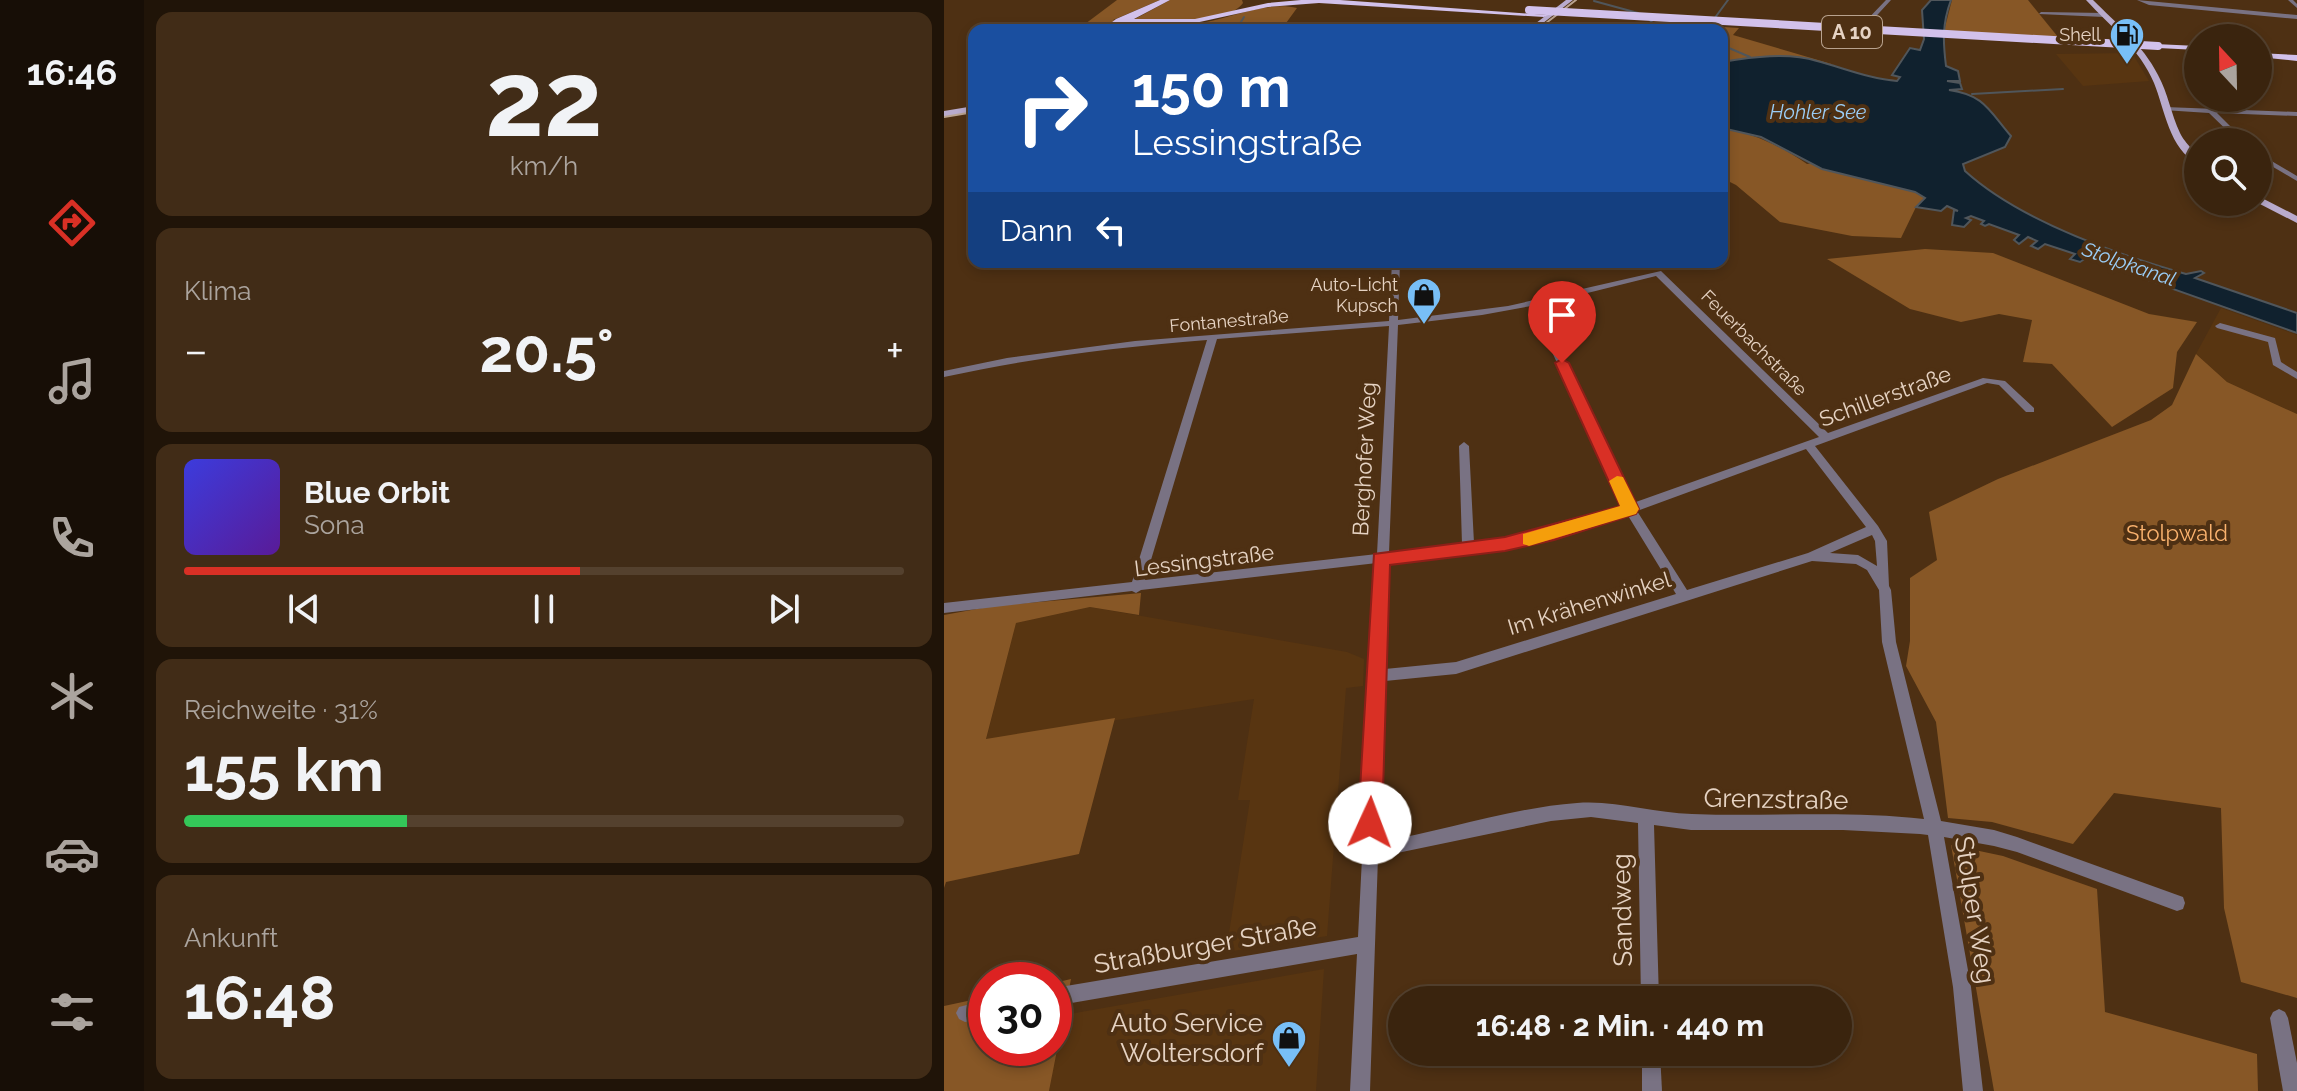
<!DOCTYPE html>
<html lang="de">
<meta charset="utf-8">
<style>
body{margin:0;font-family:Raleway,sans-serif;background:#412c17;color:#f1f3f6;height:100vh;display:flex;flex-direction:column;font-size:30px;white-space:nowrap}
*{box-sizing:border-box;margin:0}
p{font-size:26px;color:#aba49e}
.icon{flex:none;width:44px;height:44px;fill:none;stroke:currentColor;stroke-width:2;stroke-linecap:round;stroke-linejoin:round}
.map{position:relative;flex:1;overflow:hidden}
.details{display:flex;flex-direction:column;gap:12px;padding:12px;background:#201408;width:800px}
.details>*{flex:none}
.top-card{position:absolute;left:24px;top:24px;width:760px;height:244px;border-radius:16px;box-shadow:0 4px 12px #0003,0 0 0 2px #54412e;background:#1a4fa0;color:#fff;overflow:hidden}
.needle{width:52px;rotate:338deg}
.controls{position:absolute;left:1240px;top:24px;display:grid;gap:16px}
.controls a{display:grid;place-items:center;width:88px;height:88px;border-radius:50%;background:#3a240e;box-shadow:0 4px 12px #0003,0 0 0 2px #54412e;font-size:40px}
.speed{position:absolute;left:24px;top:962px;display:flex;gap:16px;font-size:40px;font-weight:700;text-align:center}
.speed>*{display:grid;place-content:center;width:104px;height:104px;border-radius:50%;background:#3a240e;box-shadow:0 4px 12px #0003,0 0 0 2px #54412e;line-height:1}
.speed .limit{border:12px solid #d22;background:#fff;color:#111}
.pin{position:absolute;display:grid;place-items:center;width:68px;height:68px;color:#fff;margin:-82px -34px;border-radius:50% 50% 50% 0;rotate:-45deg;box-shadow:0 0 8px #0007}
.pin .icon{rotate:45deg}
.me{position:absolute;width:88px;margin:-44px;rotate:2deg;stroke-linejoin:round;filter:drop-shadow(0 0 6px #0008)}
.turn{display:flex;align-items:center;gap:28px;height:168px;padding:0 32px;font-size:36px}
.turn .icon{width:104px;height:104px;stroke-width:2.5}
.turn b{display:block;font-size:56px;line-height:68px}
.then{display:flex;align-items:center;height:76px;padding:0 32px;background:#0003;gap:16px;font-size:30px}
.big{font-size:60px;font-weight:700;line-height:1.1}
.details .tile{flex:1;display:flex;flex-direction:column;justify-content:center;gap:12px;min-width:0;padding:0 28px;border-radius:16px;background:#412c17}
.details .dial{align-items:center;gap:0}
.dial b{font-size:104px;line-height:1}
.song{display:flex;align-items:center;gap:24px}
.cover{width:96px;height:96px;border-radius:12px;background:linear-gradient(135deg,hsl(240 70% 55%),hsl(270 70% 35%))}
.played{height:8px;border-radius:4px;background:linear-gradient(90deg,#d93025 55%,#54412e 55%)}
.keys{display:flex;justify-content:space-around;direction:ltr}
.heat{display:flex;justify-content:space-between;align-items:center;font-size:44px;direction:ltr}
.charge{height:12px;border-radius:6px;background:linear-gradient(90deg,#34c759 31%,#54412e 0)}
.trip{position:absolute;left:444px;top:986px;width:464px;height:80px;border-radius:40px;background:#3a240e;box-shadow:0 4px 12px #0003,0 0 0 2px #54412e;font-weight:700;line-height:80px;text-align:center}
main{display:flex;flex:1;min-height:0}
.tabs{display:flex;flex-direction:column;width:144px;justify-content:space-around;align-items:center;background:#170e06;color:#aba49e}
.tabs .icon{width:56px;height:56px}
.tabs .current{color:#d93025}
.tabs b{font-size:36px;color:#f1f3f6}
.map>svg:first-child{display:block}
.built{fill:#583511}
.green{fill:#875726}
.water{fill:#10212e;stroke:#50565b;stroke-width:2}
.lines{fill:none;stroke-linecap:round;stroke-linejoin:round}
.stream{stroke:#50565b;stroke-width:2}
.minor{fill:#797283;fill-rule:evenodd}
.major{fill:#b9abcd;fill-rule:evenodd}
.highway{fill:#d2c1eb;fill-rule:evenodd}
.tram{stroke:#baa390;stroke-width:2}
.highway-bridge{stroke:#d2c1eb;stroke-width:8}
.route{fill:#d93025;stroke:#8d1f18;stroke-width:2}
.slow{fill:#f59e0b}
.labels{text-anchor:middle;stroke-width:8;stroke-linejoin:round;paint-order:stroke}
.far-poi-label{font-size:18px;fill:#e6d3c3;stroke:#4e3013;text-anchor:end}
.far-street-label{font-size:18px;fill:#e6d3c3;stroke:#4e3013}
.shield{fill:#4e3013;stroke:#b8a28e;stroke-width:2}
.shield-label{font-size:20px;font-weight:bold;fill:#e6d3c3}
.far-water-label{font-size:20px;font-style:italic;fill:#9acdf6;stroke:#4e3013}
.street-label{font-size:22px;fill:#e6d3c3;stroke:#4e3013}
.park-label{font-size:22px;fill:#fab26e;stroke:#4e3013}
.near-street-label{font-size:26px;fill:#e6d3c3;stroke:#4e3013}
.near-poi-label{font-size:26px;fill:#e6d3c3;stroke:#4e3013;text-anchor:end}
</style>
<main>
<nav class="tabs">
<b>16:46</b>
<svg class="icon current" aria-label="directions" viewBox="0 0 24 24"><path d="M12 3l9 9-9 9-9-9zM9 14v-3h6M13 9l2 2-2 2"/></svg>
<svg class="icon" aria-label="music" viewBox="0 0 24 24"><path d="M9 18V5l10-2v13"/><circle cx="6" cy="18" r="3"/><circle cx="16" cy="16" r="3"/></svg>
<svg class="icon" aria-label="phone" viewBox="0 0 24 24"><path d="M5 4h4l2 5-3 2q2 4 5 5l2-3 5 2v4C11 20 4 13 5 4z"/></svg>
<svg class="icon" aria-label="climate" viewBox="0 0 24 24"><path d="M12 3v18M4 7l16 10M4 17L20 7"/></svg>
<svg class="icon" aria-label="car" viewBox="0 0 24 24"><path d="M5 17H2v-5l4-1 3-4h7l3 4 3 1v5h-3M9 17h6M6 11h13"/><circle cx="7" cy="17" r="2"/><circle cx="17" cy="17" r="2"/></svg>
<svg class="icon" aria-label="filters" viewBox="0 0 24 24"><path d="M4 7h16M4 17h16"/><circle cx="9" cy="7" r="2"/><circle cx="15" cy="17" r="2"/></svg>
</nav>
<section class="details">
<div class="tile dial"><b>22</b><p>km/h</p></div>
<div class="tile"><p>Klima</p>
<div class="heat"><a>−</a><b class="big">20.5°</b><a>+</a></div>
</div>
<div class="tile">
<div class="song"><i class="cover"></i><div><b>Blue Orbit</b><p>Sona</p></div></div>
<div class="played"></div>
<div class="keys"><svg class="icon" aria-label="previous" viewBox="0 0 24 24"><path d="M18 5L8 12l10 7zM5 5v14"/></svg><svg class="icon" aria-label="pause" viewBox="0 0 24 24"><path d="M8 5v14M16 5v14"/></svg><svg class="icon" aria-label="next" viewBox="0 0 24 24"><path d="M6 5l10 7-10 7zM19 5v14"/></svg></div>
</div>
<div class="tile"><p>Reichweite · 31%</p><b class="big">155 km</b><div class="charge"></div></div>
<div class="tile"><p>Ankunft</p><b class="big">16:48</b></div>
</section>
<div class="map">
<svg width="1353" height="1091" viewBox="0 0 1353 1091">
<rect width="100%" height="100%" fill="#4e3013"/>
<g class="built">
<polygon points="1188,53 1205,81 1139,86 1112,54"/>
<polygon points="1277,308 1353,335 1353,414 1283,382 1252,354"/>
<polygon points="146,607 403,652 420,659 419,686 402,688 383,936 282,952 306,800 294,800 310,699 42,740 72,623"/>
<polygon points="380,969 372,1091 105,1091 120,1015"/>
</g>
<g class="green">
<path d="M173,0H216L169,20C192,26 225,26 249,24C282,21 321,0 353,8L337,30H133Z"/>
<path d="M226,0H298L299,3C284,25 216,20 191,19Z"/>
<polygon points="1008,0 1084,0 1114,37 1000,31"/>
<path d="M750,25L795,28L789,35L891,65C853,56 816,56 778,62V30H729Z"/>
<path d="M929,78L951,80L981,198L972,207L957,238L908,236L836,222L792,185L778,178V128C811,134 835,145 863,164L917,154Z"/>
<polygon points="981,249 1049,253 1205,314 1253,322 1233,352 1229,388 1168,427 1108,364 1079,362 1088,320 1055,314 1017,322 966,309 883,259"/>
<polygon points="1252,354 1283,382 1353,414 1353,998 1297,982 1280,908 1277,808 1170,793 1129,844 1048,822 1004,818 992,722 962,666 966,641 966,578 993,560 985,512 1054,479 1207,420 1228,405"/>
<polygon points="197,593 195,615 146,607 72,623 42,739 171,718 135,854 2,882 0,888 0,615 49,606"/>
<polygon points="1007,845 1059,856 1153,889 1161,1012 1313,1054 1314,1091 1050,1091"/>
<polygon points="127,979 105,1091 0,1091 0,1006 42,997 42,1048 110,1048 110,983"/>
</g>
<path class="water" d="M987,0H1007C998,24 999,42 1002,66L1014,71L1016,81H1003L1016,83L1018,89L1005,90C1040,95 1044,109 1067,136L1061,147L1019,164L1021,171C1076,221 1172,254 1242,274L1257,271L1260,273L1251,278L1353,313V333L1142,258L1136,262L1126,259L1131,254L1101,244L1094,249L1087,246L1093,241L1084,237L1075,244L1070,240L1075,235L1045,224L1041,226L1037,224L1040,221L1027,216L1022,218L1027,220L1020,227L1008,225L1010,210L1014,211L1003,206L997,211L972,207L981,198L971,192L878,169L817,137L778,128V62C808,57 844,52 873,61C900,68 926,79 953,81L956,77L948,75L966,48L976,50L980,39L978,10Z"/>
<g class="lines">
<g class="stream">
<polyline points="650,1 694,13"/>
<polyline points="704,18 715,30"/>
<polyline points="292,30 300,17"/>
<polyline points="762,30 784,0"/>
<polyline points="778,45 806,57"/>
<polyline points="1028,94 1119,89"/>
</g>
<g class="minor">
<polygon points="942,0 947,0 924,25 924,36 919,37 918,25"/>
<polygon points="1193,0 1353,15 1353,19 1205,5"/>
<polygon points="1344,0 1349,0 1353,4 1353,8"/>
<polygon points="1097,12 1160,13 1163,15 1160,17 1095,14"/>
<polygon points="1221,107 1353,112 1353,116 1273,113 1302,142 1295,142 1265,113 1219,110 1219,108"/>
<polygon points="1314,153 1353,176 1353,181 1314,158"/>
<path d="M448,262H456L454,320L564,306L717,271L884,433L1039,378L1061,381L1090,408V412H1082L1055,385L1043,383L871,446L934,526L943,541L945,586L947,590L952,642L997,821L1050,830L1073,837L1239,897L1241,903L1239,909L1233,911L1073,852L1050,846L1000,837L1027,987L1039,1091H1019L1009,987L984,835L976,834L899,830H747L710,825L715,1000H697L694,823L647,817L607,821L434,857L426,1091H406L413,954L110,1006V988L414,937L427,680L425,676L427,672L433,563L197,590L192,593L188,591L0,613V603L188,582L263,340C174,347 87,358 0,377V371L63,358L191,341L445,321ZM712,276L875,437L689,503L595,305ZM587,306L679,507C627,524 585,537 530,543L525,446L520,442L515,446L518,544L445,553L454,325L538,315ZM445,326L433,554L201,580L273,339ZM862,449L922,527L864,553L743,590L693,511ZM683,514L732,594L512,662L441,669L445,562L561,548L610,538ZM928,535L931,541L933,566L914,555L886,553ZM868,561L912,564L923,570L935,590L938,642L980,819C903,810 825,817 748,814C709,813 672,800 633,803C566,808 501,831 435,842L441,681L512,674Z"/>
<polygon points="1276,323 1331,338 1337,362 1353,372 1353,379 1329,365 1324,342 1273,328 1271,326"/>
<polygon points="42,1000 42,1018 21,1022 15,1019 12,1013 15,1007"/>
<polygon points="1335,1009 1341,1012 1344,1018 1353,1063 1353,1091 1339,1091 1326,1018 1329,1012"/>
<polygon points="698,1052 716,1052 718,1091 698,1091"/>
</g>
<g class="major">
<polygon points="622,0 629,0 590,30 583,30"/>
<path d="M1142,0H1149C1172,23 1199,45 1214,75C1224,93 1227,114 1236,133C1241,144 1254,152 1254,164C1225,149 1221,110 1210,83C1196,49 1166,26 1142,0Z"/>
<polygon points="30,106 30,112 0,117 0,111"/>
<polygon points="1314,196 1353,216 1353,223 1312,202"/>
</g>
<g class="highway">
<polygon points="216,0 226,0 190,19 251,19 324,3 357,0 396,0 604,15 600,17 375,3 324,7 251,23 181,23 168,30 158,30 172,19"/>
<polygon points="1211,44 1254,46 1254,50 1214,48"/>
<polygon points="1314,53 1353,55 1353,61 1314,57"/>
</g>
<g class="tram">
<polyline points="593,30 632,0"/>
<polyline points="0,117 30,112"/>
</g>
<polyline class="highway-bridge" points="585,10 1214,46"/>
</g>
<polygon class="route" points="618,359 625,363 695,509 692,514 610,540 561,551 446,565 438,823 434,831 426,834 417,831 414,823 430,554 561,537 676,506 611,363"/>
<polygon class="slow" points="673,476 679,477 695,509 692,514 585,546 579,544 579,534 676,506 665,481"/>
<defs>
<symbol id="fuel-pin" viewBox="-11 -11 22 30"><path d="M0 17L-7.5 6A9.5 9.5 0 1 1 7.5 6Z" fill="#78bff7" stroke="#4e3013"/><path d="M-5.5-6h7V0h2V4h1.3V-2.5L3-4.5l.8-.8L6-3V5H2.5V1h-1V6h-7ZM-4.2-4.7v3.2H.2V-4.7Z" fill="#111"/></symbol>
<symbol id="shop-pin" viewBox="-11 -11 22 30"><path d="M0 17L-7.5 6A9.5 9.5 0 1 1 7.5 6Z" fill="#78bff7" stroke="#4e3013"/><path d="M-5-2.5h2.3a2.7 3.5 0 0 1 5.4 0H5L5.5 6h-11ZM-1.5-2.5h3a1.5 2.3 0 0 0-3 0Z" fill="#111"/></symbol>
</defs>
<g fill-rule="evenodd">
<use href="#fuel-pin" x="1163" y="15" width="40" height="54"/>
<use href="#shop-pin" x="460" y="275" width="40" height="54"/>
<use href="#shop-pin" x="325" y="1018" width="40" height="54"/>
</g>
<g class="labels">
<g class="far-poi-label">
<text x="1157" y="41">Shell</text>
<text x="454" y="291">Auto-Licht<tspan x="454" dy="21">Kupsch</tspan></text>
</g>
<g class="far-street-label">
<text transform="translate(285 321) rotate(-5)" y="6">Fontanestraße</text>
<text transform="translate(810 343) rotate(45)" y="6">Feuerbachstraße</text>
</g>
<rect class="shield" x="878" y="16" width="60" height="32" rx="6"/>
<g class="shield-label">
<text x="908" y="39">A 10</text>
</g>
<g class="far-water-label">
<text x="874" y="119">Hohler See</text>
<text transform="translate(1185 264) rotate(19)" y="7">Stolpkanal</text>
</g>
<g class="street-label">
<text transform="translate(941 396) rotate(-20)" y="8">Schillerstraße</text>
<text transform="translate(420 459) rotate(-87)" y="8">Berghofer Weg</text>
<text transform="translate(260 560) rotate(-7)" y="8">Lessingstraße</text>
<text transform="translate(645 603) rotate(-17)" y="8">Im Krähenwinkel</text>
</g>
<g class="park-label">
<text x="1233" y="541">Stolpwald</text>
</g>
<g class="near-street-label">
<text transform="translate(832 799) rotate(1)" y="9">Grenzstraße</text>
<text transform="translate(678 910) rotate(-91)" y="9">Sandweg</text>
<text transform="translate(1031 910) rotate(81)" y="9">Stolper Weg</text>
<text transform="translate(261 945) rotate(-10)" y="9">Straßburger Straße</text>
</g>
<g class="near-poi-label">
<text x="319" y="1032">Auto Service<tspan x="319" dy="30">Woltersdorf</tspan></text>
</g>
</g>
</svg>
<div class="controls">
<a><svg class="needle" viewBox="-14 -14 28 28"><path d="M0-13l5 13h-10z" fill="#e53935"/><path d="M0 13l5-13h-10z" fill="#aba49e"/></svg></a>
<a><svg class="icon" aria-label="search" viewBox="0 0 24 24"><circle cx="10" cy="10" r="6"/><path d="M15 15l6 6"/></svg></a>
</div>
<div class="speed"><div class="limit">30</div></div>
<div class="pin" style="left:618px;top:363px;background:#d93025"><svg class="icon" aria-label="arrive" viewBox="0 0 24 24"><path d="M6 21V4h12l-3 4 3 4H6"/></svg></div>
<svg class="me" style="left:426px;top:823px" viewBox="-20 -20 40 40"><circle r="19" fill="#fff"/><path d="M0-13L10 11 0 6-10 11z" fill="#d93025"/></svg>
<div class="trip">16:48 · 2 Min. · 440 m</div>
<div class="top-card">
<div class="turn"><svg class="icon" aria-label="right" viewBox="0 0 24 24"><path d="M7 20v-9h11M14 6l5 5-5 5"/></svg><div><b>150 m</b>Lessingstraße</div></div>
<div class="then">Dann<svg class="icon" aria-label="left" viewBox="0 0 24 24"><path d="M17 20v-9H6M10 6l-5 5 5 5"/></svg></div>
</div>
</div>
</main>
